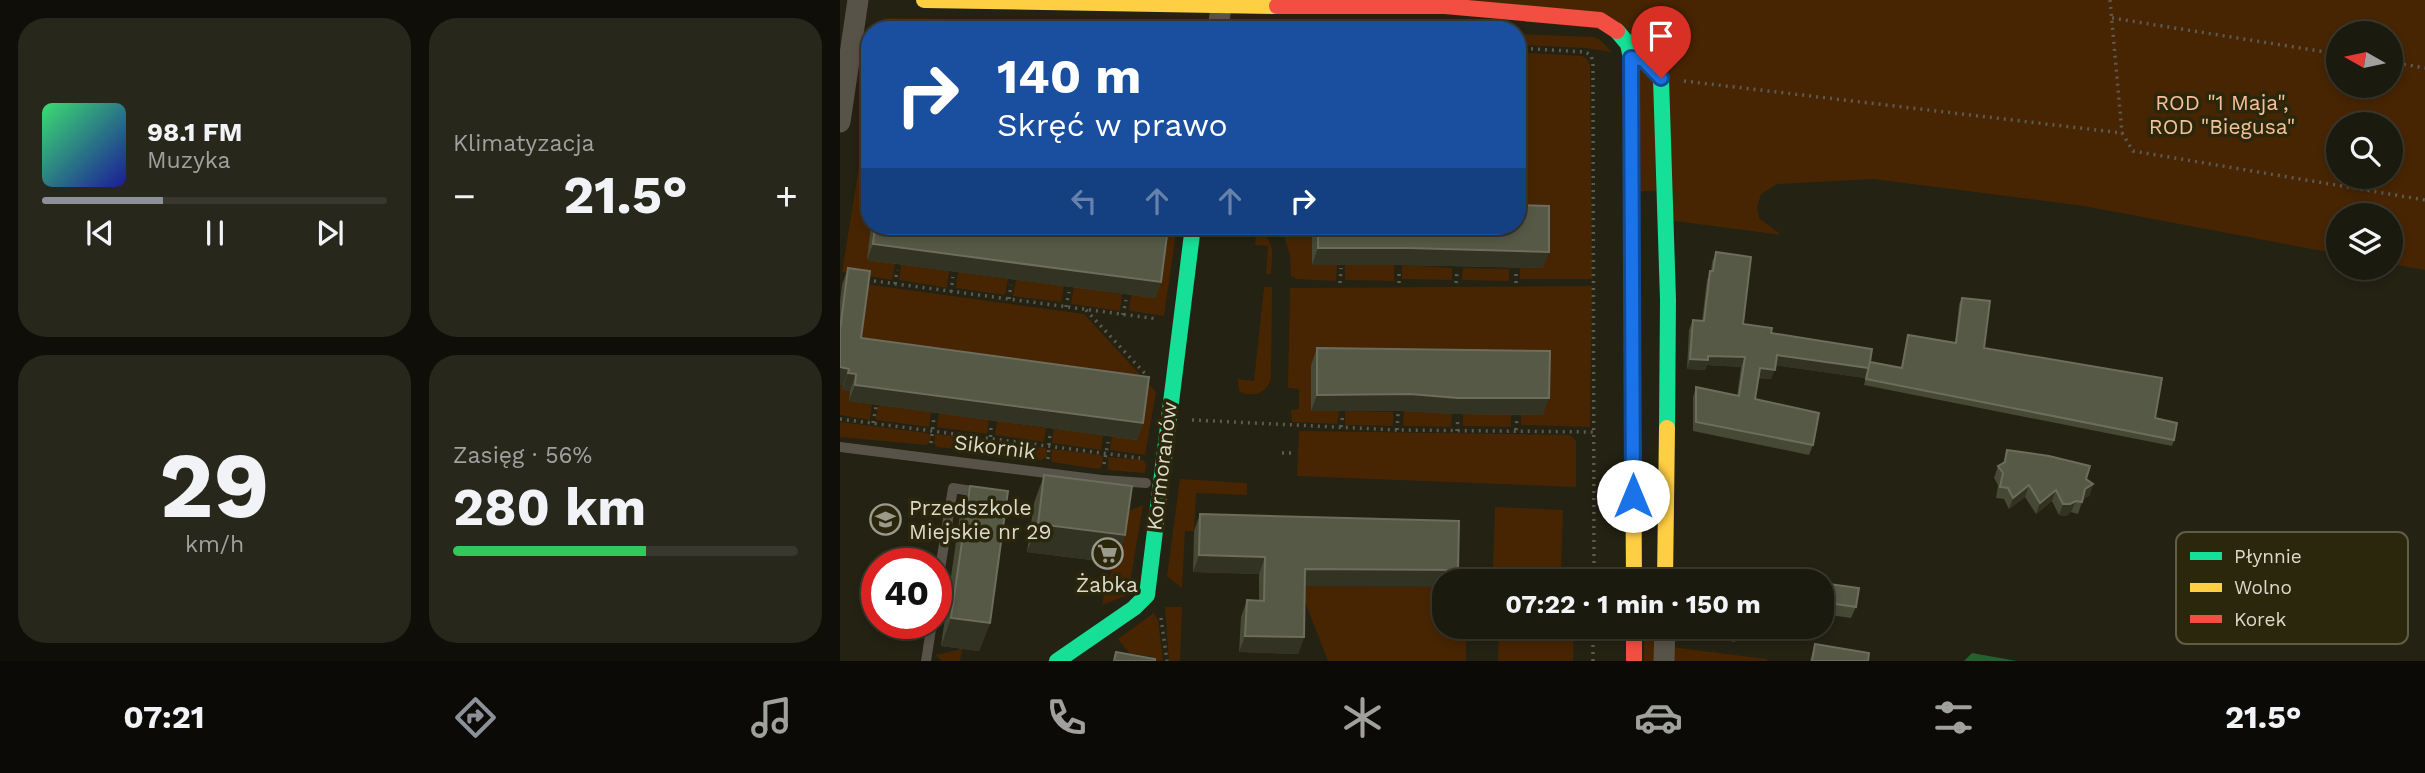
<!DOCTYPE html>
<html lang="pl">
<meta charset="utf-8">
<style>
body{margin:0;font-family:"Work Sans",sans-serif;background:#28271c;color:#f1f3f6;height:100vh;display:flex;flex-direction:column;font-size:26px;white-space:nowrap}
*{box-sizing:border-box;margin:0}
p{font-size:23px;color:#a0a19e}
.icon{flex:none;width:38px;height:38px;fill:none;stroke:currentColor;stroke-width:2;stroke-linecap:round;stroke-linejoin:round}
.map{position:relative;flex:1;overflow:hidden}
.drawer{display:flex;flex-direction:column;gap:18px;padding:18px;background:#0f0e08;width:840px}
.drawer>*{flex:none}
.hud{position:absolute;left:21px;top:21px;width:665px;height:214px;border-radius:28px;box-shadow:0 4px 10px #0003,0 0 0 2px #39382e;background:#1a4fa0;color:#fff;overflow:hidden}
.needle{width:46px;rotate:279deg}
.controls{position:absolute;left:1486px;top:21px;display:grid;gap:14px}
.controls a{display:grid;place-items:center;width:77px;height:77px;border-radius:50%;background:#1b1a0e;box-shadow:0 4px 10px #0003,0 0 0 2px #39382e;font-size:35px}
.speed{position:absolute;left:21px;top:548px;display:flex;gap:14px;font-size:35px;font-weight:700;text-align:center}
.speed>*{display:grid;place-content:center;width:91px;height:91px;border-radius:50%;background:#1b1a0e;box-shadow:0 4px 10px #0003,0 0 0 2px #39382e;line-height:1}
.speed .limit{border:10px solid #d22;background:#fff;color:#111}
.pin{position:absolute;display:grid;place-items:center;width:60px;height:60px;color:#fff;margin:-72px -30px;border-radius:50% 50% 50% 0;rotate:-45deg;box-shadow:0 0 7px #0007}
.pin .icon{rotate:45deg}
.me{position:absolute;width:77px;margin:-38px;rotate:0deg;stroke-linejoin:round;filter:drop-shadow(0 0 5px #0008)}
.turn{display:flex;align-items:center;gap:24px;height:147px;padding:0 21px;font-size:32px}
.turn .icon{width:91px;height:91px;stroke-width:2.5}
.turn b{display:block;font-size:49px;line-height:60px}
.lanes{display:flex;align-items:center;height:66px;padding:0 21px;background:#0003;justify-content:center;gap:35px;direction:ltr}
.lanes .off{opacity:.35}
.big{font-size:52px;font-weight:700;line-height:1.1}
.drawer .tile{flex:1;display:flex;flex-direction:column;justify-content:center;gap:10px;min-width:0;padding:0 24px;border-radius:28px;background:#28271c}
.drawer .dial{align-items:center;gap:0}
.dial b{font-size:91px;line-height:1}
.song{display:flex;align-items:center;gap:21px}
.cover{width:84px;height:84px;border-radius:10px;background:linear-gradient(135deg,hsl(140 70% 55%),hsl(240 70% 35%))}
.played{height:7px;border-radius:4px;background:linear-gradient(90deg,#8c9099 35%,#39382e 35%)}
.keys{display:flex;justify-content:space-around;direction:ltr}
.heat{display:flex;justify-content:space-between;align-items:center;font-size:38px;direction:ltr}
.charge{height:10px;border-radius:5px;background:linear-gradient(90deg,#34c759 56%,#39382e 0)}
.drawer .tiles{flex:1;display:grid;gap:18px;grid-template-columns:repeat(2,1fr)}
.trip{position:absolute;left:592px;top:569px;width:402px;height:70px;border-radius:28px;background:#1b1a0e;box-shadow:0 4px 10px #0003,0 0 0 2px #39382e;font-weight:700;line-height:70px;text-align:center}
.menu{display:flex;height:112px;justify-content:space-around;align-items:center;background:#0b0a06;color:#a0a19e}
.menu .icon{width:49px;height:49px}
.menu .on{color:#8c9099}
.menu b{font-size:32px;color:#f1f3f6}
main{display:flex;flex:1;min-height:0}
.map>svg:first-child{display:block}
.green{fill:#472503;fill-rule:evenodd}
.water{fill:#25602e}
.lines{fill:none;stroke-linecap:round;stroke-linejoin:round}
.path{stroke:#5d5a50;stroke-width:3.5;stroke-dasharray:2 5;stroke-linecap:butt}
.lane{stroke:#575348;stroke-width:10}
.street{stroke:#575348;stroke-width:21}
.fast{stroke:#16e098;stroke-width:16}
.slow{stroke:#ffcf43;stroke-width:16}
.jam{stroke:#f24e42;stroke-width:16}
.wall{fill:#474937}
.shaded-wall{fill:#323322}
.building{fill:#575947;stroke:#6c6d5c;stroke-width:2}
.route-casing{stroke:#114b97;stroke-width:18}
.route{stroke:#1a73e8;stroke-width:12}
.labels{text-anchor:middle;stroke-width:7;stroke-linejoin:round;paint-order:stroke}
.park-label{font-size:21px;fill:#f6c198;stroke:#2a270d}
.street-label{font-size:21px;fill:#dcdbcb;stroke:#2a270d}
.poi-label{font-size:21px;fill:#dcdbcb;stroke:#2a270d;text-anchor:start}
.key{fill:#2a270d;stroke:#5f5d46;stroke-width:2}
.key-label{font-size:19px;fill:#dcdbcb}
</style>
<main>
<section class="drawer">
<div class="tiles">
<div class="tile">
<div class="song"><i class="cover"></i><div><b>98.1 FM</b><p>Muzyka</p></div></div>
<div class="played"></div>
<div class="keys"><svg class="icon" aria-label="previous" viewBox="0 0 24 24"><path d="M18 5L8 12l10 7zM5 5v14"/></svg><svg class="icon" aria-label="pause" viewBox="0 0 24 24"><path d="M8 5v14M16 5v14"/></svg><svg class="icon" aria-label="next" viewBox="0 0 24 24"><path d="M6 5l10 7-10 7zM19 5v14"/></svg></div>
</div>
<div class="tile"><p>Klimatyzacja</p>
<div class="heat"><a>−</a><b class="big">21.5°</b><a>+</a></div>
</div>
<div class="tile dial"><b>29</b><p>km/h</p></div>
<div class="tile"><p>Zasięg · 56%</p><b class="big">280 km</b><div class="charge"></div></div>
</div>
</section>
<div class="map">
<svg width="1585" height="661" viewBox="0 0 1585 661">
<rect width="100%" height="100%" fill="#242213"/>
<g class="green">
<path d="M467,0H1585V270L1551,264L1550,215H1498V254L1244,206L1033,179L937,184L921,194L917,208L919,218L941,235L827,220L825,190L791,192L780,31ZM1498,33H1550V86H1498ZM1498,124H1550V177H1498Z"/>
<polygon points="44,18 363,23 362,30 43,30"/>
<polygon points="423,23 585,30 423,30"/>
<polygon points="677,34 753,37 759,39 772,52 745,48 677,45"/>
<polygon points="677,52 742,56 747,59 750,65 752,279 680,279 680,268 703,268 677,222"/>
<polygon points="24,136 30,137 30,226 55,264 52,280 2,272"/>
<polygon points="124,226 337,226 324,316 291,311 289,310 291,295"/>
<polygon points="446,226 472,226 472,265 497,265 496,281 456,279 451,276 450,255 444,236 448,228"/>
<path d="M416,232C437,237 432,257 431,274H426L428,246L415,245Z"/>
<polygon points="61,264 109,271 107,288 59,280"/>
<polygon points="505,265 554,265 554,281 505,280"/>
<polygon points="562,265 612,268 612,280 562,279"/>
<polygon points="623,268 669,269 669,281 622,280"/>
<polygon points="118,272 168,279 165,295 116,288"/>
<polygon points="176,280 224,286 221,302 173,296"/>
<polygon points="2,281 244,314 316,392 305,455 270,450 272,436 297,439 15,355"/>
<polygon points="752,286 750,427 681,425 681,414 704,369 471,411 499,411 497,424 452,422 451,410 459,409 459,389 448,388 450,288"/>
<polygon points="234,287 282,294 280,311 231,304"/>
<path d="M424,287H432L431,379C426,394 412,398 399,391L398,379L414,381Z"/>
<polygon points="0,385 3,385 2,390 10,391 9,401 32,404 30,420 0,415"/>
<polygon points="38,405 91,412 89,427 36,420"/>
<polygon points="505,411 553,412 553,426 505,425"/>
<polygon points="564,411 612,414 611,427 563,426"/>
<polygon points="99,413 149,420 147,434 97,427"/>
<polygon points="623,414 671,414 671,427 623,426"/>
<polygon points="157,421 206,428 204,442 155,435"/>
<polygon points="0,422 87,433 91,436 90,442 86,445 0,437"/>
<polygon points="214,429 263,435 261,450 212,443"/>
<polygon points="459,431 730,435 736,441 736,487 457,476"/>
<polygon points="95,434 147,440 150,447 145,452 97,447 94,443"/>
<polygon points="156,441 206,448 207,456 202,460 153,454 151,451 152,443"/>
<polygon points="212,449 260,455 263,457 261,467 259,469 211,462"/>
<polygon points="268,457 303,460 306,464 305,473 268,470"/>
<polygon points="340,479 407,483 407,495 356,493 354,531 345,531 342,588 327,576"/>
<polygon points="303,505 288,595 262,605 265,589 275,563 282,514"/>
<polygon points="655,507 723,510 721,571 653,568"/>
<polygon points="661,574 716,575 716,581 661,581"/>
<polygon points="459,586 604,587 604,626 626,627 626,661 488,661"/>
<polygon points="325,607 342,607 340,661 329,661"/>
<polygon points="314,613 318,620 323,661 311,661 312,657 289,653 278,639"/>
<polygon points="659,627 734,627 733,661 658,661"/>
<polygon points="804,627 876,627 874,638 825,634 824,646 927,659 927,661 804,661"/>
<polygon points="122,649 120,661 102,661 96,655"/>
</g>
<polygon class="water" points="1132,653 1177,661 1124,661"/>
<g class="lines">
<g class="path">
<polyline points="1270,0 1282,133"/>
<polyline points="1272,18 1498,54"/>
<polyline points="677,48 745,52 751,55 753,63 754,581"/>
<polyline points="1550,62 1585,68"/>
<polyline points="844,81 1282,133 1293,151 1585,200"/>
<polyline points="21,131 30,133"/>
<polyline points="27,280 318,319"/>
<polyline points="500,283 501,268"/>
<polyline points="559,283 559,269"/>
<polyline points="616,283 617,271"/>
<polyline points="676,283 676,271"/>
<polyline points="55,284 57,270"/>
<polyline points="111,292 113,277"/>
<polyline points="169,299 171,285"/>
<polyline points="226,307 229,292"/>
<polyline points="246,310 310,379"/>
<polyline points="283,315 286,300"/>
<polyline points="0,419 300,458"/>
<polyline points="352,420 557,430 754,432"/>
<polyline points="33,423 36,407"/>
<polyline points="501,427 503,414"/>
<polyline points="557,430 558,414"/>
<polyline points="676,430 677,418"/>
<polyline points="617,431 618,417"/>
<polyline points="91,443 94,417"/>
<polyline points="150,451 151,426"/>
<polyline points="442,453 451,453"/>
<polyline points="208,459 210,433"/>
<polyline points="264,464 268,442"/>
<polyline points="321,618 327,661"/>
<polyline points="753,661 753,626"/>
</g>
<g class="lane">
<polyline points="0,447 262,480 306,483"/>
<polyline points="96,594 113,488 143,493"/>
<polyline points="86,661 92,623"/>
</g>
<g class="street">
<polyline points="378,30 381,6"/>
<polyline points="0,122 18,0"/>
<polyline points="824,661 825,626"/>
</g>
<g class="fast">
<polyline points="777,31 788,44 791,58 793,430"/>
<polyline points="791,58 803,59 821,78 828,300 827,428"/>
<polyline points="217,661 294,608 307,595 353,226"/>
</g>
<g class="slow">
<polyline points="84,0 437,6"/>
<polyline points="793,430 794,581"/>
<polyline points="825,581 827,428"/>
</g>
<g class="jam">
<polyline points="437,6 605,6 760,20 777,31"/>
<polyline points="794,626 794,661"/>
</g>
</g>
<g class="wall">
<polygon points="31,226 258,226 321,282 315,298 27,260"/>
<polygon points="472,226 677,226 703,268 562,265 472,265"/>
<polygon points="876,252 903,324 931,333 1030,362 1061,368 1068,335 1115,343 1119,304 1122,298 1144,348 1315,418 1334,440 1332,446 1024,385 1026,376 1025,378 935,365 931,379 918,378 915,399 973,445 969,455 853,431 853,397 856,387 897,396 901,367 867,365 865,370 847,369 849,330 853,320 862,321 867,280 871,271 872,262"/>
<polygon points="8,268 21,338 303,423 297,440 9,401 10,391 2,390 3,385 0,385 0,301 2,285"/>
<polygon points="477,348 703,415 612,414 564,411 471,411 471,365"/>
<polygon points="1167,450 1246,479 1253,484 1249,496 1243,499 1238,514 1231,512 1226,516 1219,515 1212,501 1196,514 1185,497 1169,509 1164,499 1156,498 1158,485 1154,478 1158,466 1163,463"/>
<polygon points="204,475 285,535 275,563 187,552 194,503"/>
<polygon points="130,486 150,623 139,651 101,646 120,514"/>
<polygon points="360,514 465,586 464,637 458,654 399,652 401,617 407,600 419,601 419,574 353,572 354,531"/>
<polygon points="982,583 1016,607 1011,618 982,614"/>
<polygon points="876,626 915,626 912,637 898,634 895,642 874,638"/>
<polygon points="975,644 1028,661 970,661"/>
</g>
<g class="shaded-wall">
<polygon points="33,244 321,282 315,298 27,260"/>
<polygon points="478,248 568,248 709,252 703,268 562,265 472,265"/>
<polygon points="937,355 1029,368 1025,378 933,365"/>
<polygon points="868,356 905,357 901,367 867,365 865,370 847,369 850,359"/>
<polygon points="0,367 9,369 3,385 0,385"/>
<polygon points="920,368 935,370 931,379 916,377"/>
<polygon points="8,373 16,374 10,391 2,390"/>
<polygon points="15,385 303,423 297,440 9,401"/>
<polygon points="570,394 709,398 703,415 612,414 564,411 471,411 477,395"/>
<polygon points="1253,484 1249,496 1241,500 1245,489"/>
<polygon points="1189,485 1185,497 1169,509 1173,498"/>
<polygon points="1216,490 1212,501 1196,514 1200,503"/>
<polygon points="1236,501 1231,512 1226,516 1219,515 1223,504"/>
<polygon points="198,524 285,535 275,563 187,552"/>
<polygon points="359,555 425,557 419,574 353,572"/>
<polygon points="465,569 618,570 614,581 604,581 604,587 459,586"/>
<polygon points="111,618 150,623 139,651 101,646"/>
<polygon points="405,636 464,637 458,654 399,652"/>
</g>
<g class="building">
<polygon points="677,205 709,206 709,252 568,248 478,248 478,226 677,226"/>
<polygon points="35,226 258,226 327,235 321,282 33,244"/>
<polygon points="876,252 911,257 903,324 932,328 931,333 1032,349 1029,368 937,355 935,370 920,368 915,399 979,413 973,445 856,422 856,387 899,396 905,357 868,356 868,360 850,359 853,320 864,321 870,271 873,271"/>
<polygon points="8,268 30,271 21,338 309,377 303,423 15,385 16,374 8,373 9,369 0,367 0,330"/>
<polygon points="1122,298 1150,301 1144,348 1322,378 1315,418 1337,423 1334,440 1026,379 1030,362 1062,368 1068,335 1116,343"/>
<polygon points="477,348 710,351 709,398 618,398 570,394 477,395"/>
<polygon points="1167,450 1209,456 1250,466 1246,479 1253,484 1245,489 1242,502 1236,501 1230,504 1223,504 1216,490 1200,503 1189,485 1173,498 1168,488 1160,487 1163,473 1158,466 1165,462"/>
<polygon points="204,475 292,486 285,535 198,524"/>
<polygon points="130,486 168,491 150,623 111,618"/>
<polygon points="360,514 619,521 618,570 465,569 464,637 405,636 407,600 424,601 425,557 359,555"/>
<polygon points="982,583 1019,588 1016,607 982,602"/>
<polygon points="878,626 900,626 899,630"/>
<polygon points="975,644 1029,653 1028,661 972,661"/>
<polygon points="276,652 315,659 315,661 274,661"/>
</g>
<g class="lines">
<defs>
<polyline id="route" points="793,496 791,58 803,59 821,78"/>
</defs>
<use href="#route" class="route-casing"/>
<use href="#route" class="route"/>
</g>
<defs>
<symbol id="school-ring" viewBox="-11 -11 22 22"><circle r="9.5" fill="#2a270d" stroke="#9c9a8b" stroke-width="1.5"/><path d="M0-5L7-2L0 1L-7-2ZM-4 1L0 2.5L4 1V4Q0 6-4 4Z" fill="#9c9a8b"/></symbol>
<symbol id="supermarket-ring" viewBox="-11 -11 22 22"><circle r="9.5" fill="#2a270d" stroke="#9c9a8b" stroke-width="1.5"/><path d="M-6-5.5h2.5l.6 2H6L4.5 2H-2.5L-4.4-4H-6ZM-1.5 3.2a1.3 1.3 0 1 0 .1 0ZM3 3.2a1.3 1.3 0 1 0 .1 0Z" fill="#9c9a8b"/></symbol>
</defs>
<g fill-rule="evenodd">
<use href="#school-ring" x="28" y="502" width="35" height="35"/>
<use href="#supermarket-ring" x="250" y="536" width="35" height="35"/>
</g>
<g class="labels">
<g class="park-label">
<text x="1382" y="110">ROD "1 Maja",<tspan x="1382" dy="24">ROD "Biegusa"</tspan></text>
</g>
<g class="street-label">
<text transform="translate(155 447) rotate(7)" y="7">Sikornik</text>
<text transform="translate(322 466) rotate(-83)" y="7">Kormoranów</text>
</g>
<g class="poi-label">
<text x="69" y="515">Przedszkole<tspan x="69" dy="24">Miejskie nr 29</tspan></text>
<text x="267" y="592" text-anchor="middle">Żabka</text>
</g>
</g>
<rect x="1336" y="532" width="232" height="112" rx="10" class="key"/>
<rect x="1350" y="552" width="32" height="8" fill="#16e098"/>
<rect x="1350" y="583" width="32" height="9" fill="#ffcf43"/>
<rect x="1350" y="615" width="32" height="8" fill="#f24e42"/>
<g class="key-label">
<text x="1394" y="563">Płynnie</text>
<text x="1394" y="594">Wolno</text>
<text x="1394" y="626">Korek</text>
</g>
</svg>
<div class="controls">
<a><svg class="needle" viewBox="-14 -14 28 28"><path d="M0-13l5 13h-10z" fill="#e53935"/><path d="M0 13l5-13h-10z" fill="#a0a19e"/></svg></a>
<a><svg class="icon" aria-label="search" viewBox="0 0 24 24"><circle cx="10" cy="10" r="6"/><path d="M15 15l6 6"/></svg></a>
<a><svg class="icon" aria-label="layers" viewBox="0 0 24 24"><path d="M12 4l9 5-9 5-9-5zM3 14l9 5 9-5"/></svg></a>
</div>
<div class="speed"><div class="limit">40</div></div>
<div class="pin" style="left:821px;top:78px;background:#d93025"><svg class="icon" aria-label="arrive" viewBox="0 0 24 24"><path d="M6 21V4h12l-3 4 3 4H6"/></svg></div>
<svg class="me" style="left:793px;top:496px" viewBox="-20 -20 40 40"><circle r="19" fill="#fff"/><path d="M0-13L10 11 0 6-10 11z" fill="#1a73e8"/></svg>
<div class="trip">07:22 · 1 min · 150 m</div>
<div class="hud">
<div class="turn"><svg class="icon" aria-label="right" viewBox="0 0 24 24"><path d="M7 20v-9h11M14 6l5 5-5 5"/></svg><div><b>140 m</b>Skręć w prawo</div></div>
<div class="lanes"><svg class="icon off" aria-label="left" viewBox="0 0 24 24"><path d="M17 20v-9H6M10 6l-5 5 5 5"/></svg><svg class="icon off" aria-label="ahead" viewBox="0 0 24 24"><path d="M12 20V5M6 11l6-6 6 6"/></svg><svg class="icon off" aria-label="ahead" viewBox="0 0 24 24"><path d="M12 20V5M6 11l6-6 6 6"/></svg><svg class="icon" aria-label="right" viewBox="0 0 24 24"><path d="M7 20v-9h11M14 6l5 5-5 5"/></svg></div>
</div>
</div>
</main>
<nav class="menu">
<b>07:21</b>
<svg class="icon on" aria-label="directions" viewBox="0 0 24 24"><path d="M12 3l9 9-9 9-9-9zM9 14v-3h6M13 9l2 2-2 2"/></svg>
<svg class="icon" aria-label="music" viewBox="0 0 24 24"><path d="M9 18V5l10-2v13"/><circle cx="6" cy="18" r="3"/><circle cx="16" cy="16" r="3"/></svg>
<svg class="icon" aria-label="phone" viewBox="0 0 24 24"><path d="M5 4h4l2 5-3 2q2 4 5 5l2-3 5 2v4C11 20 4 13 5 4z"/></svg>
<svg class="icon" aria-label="climate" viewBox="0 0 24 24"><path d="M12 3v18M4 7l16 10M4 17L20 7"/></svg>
<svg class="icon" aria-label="car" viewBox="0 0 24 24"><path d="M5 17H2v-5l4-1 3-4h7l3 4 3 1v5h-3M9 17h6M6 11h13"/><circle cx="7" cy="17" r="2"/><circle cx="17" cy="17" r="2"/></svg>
<svg class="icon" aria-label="filters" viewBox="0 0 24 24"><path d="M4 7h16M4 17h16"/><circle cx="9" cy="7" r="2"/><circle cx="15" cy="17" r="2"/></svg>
<b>21.5°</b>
</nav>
